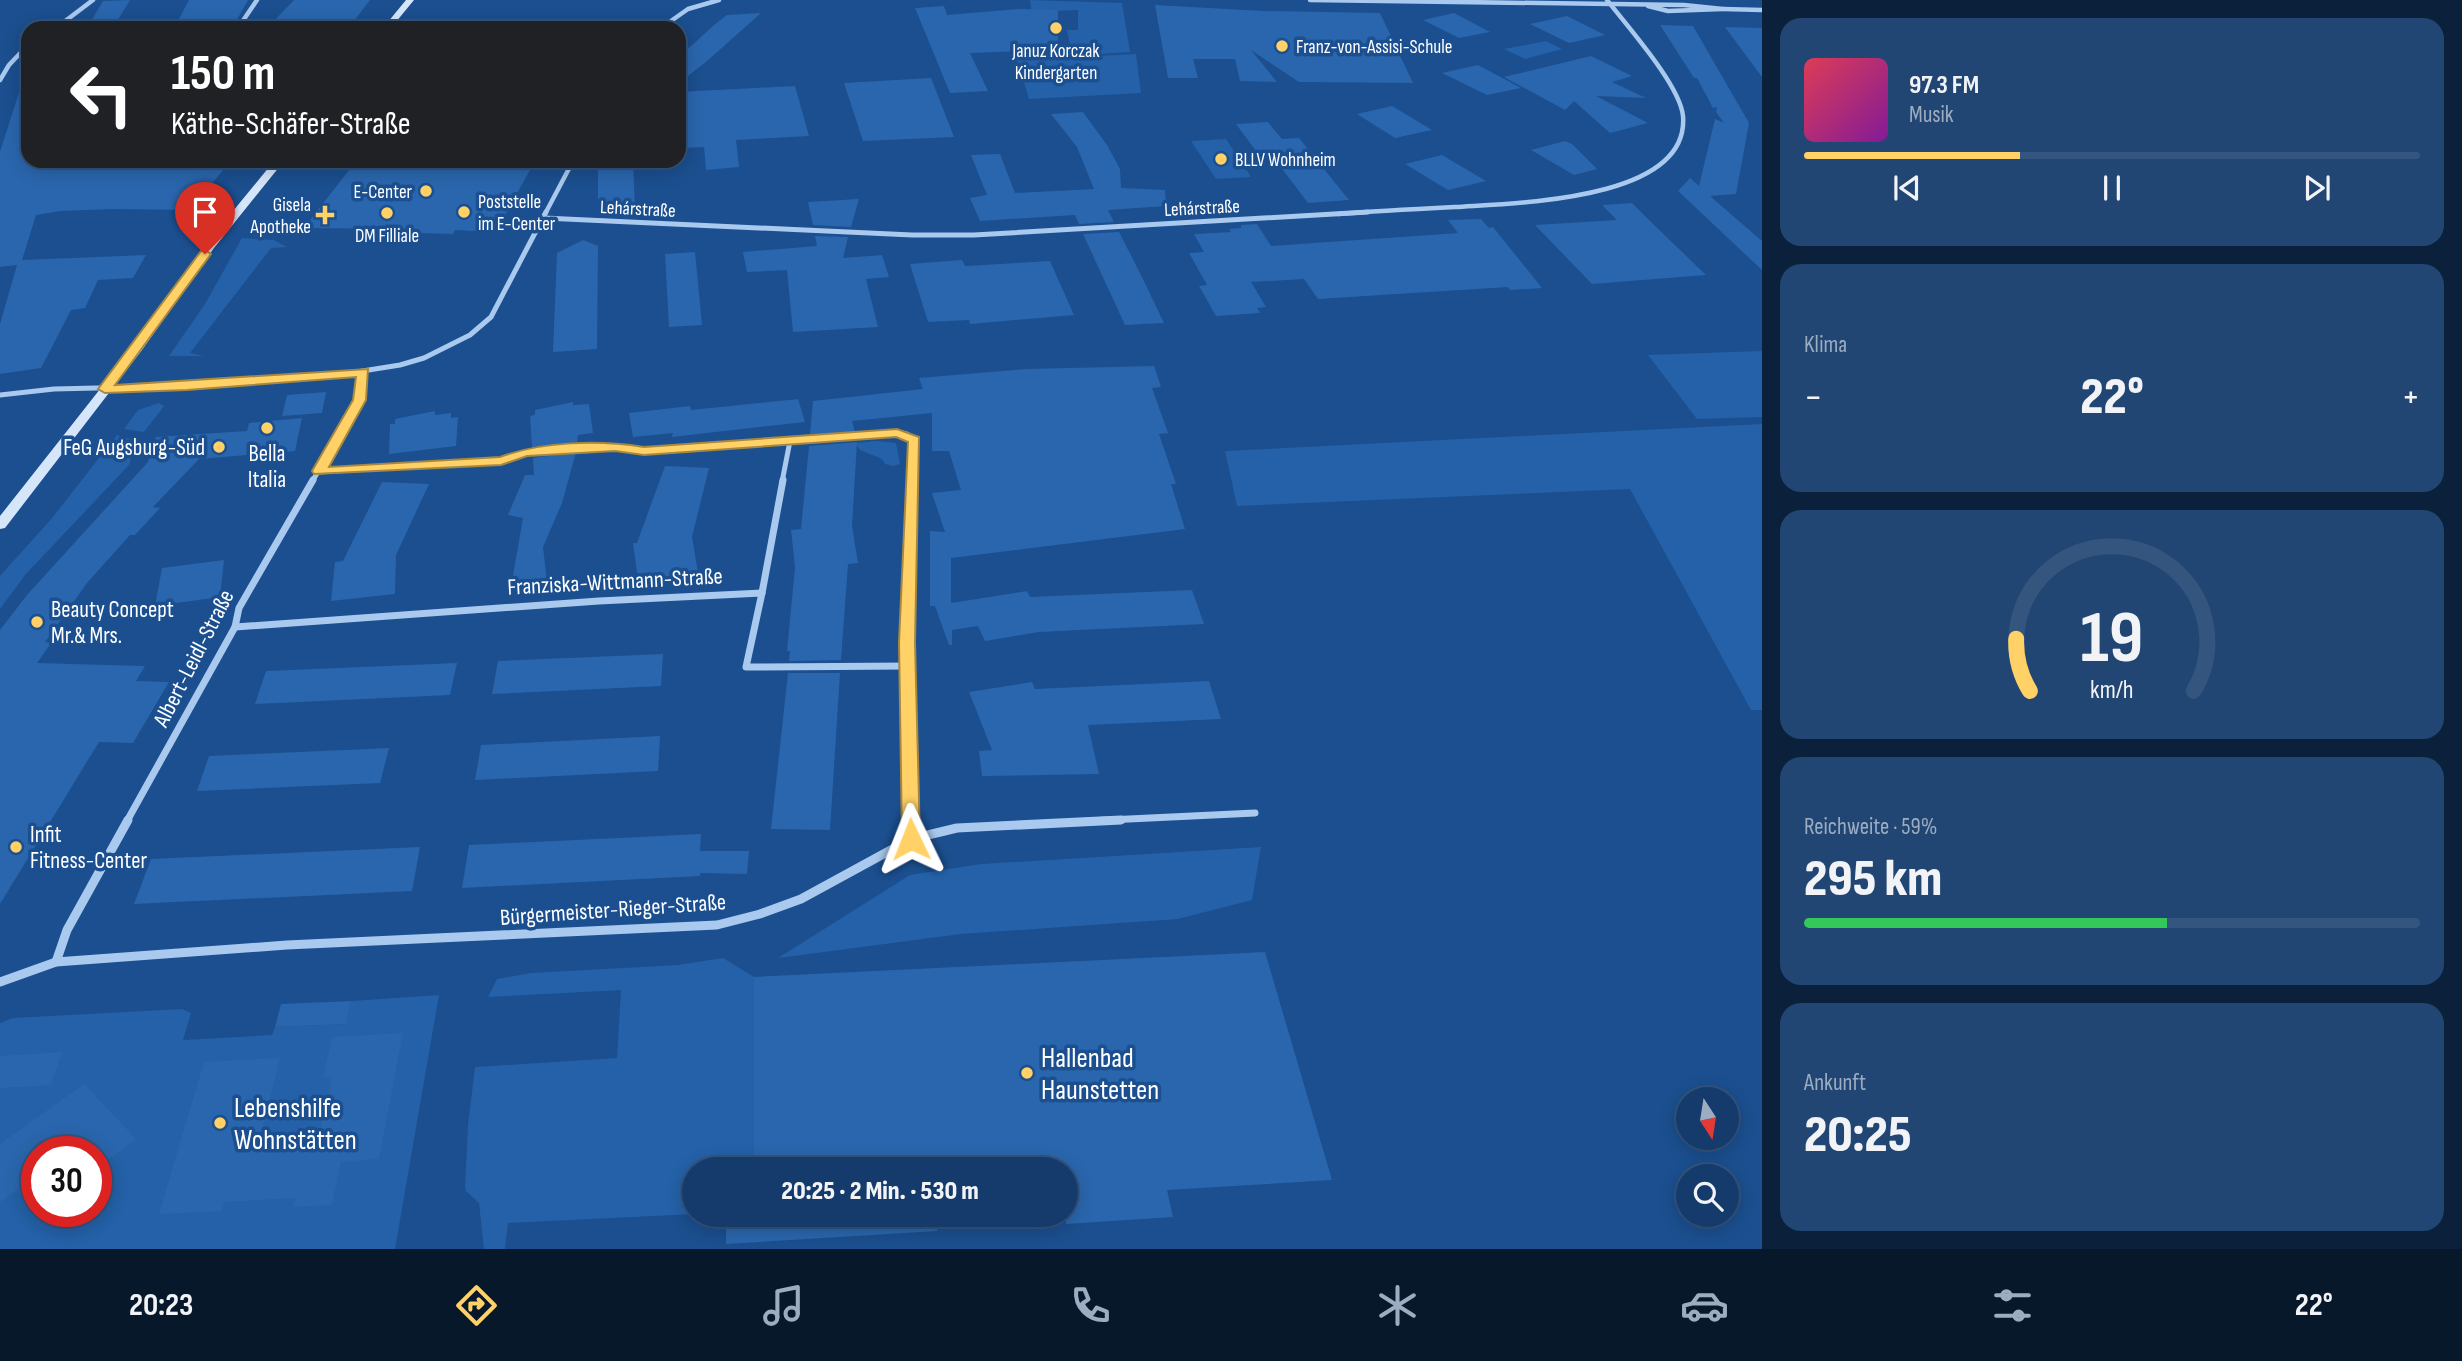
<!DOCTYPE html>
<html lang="de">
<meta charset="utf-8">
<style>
body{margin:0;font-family:"Sofia Sans Condensed",sans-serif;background:#214673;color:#f1f3f6;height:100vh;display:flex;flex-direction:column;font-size:26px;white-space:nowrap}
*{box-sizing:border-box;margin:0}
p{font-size:23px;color:#9dadc1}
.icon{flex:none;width:38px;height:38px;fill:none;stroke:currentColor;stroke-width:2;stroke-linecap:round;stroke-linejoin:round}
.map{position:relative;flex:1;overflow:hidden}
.side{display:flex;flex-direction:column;gap:18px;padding:18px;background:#0b203b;width:700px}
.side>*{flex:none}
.banner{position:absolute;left:21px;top:21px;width:665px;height:147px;border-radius:21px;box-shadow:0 4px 18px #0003,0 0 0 2px #33557e;background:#202124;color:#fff;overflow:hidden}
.needle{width:46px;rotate:168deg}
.fabs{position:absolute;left:1676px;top:1087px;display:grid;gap:14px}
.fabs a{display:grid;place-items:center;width:63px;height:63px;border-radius:50%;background:#143b6b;box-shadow:0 4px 18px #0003,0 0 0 2px #33557e;font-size:35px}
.speed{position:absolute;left:21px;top:1136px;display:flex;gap:14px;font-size:35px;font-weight:700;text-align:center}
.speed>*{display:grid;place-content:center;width:91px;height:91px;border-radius:50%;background:#143b6b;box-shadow:0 4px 18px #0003,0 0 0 2px #33557e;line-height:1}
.speed .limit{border:10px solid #d22;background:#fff;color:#111}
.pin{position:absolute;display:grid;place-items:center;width:60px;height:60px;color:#fff;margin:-72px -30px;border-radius:50% 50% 50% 0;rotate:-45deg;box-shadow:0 0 7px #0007}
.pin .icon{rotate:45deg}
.me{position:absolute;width:77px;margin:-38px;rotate:358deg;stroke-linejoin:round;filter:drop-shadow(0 0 5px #0008)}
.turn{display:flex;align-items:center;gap:24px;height:147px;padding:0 35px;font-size:32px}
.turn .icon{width:91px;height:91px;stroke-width:2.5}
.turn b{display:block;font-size:49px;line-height:60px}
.big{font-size:52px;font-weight:800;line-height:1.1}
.side .widget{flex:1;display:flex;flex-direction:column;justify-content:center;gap:10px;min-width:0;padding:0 24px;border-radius:21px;background:#214673}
.side .dial{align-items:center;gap:0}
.dial svg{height:182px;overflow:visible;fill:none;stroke:#33557e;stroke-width:7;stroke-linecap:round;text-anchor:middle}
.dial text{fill:#f1f3f6;stroke:none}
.song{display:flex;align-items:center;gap:21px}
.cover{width:84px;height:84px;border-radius:10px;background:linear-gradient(135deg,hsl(350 70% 55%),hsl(290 70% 35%))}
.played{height:7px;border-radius:4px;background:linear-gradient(90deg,#ffd166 35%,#33557e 35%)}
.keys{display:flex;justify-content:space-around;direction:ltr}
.heat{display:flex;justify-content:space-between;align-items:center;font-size:38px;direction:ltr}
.charge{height:10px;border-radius:5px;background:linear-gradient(90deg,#34c759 59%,#33557e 0)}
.trip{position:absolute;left:682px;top:1157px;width:396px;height:70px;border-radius:35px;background:#143b6b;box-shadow:0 4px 18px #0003,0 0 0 2px #33557e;font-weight:800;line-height:70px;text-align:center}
.menu{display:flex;height:112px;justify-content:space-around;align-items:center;background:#08182b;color:#9dadc1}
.menu .icon{width:49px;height:49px}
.menu .active{color:#ffd166}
.menu b{font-size:32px;color:#f1f3f6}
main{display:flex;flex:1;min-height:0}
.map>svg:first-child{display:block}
.green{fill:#2461a8;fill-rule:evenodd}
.building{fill:#2a66ad}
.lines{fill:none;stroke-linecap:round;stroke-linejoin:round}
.minor-far3{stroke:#a9c9ee;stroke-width:4.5}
.minor-far2{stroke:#a9c9ee;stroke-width:5}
.minor-far1{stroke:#a9c9ee;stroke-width:7}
.minor{stroke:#a9c9ee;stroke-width:9}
.secondary{fill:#d6e6fa;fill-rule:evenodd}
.route{fill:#ffd166;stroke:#a68842;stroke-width:2}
.poi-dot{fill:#ffd166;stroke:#1b4f8f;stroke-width:2.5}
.labels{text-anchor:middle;stroke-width:7;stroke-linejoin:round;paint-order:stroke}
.far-poi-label{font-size:19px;fill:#fff;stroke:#1b4f8f;text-anchor:start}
.far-street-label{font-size:19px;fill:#fff;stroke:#1b4f8f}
.poi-label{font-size:23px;fill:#fff;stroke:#1b4f8f;text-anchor:start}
.street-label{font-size:23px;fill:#fff;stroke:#1b4f8f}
.near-poi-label{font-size:28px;fill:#fff;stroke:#1b4f8f;text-anchor:start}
</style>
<main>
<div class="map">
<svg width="1762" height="1249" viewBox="0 0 1762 1249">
<rect width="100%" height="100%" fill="#1b4f8f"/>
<g class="green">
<polygon points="1030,0 1122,3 1130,52 1084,55 1083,45 1070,45 1067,30 1078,30 1078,10 1034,12 1031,9"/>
<polygon points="1546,41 1562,49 1525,59 1504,49"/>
<polygon points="1136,54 1141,93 1029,99 1017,60"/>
<polygon points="1226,139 1251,177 1216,179 1191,141"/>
<polygon points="242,238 274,240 287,247 271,248 190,353 204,356 169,356 205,304"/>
<polygon points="1762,351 1762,417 1697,419 1648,355"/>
<polygon points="159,403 164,406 144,432 124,429 138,410"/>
<polygon points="1762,424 1762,710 1751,710 1630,489 1237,506 1225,451"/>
<polygon points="117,435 137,441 129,465 25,575 0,609 0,576 53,517"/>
<polygon points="877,441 896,443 900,464 893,466 885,464 882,459 860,450 855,443"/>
<polygon points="1261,847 1252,900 1178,919 961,934 778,958 910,875 981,864"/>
<polygon points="723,958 754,977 754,1169 695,1169 695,1214 508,1223 505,1249 484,1249 479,1203 466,1191 465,1186 468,1125 475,1067 617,1058 621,990 488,997 497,979 531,973 678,965"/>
<path d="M439,995L395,1249H0V1023L13,1018L182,1009L191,1013L183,1040L272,1035L275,1027L345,1024L351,1001ZM37,1152H96V1211H37Z"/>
</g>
<g class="building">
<polygon points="130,0 113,28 87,28 103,1"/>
<polygon points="189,0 248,0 234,25 174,28"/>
<polygon points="294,0 370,0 354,21 271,24"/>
<polygon points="1155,5 1264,11 1380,13 1413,83 1299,82 1251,50 1277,82 1240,81 1235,59 1193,59 1198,78 1168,78"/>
<polygon points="944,6 947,15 1019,9 1058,10 1058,50 970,53 988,91 950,93 915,8"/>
<polygon points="761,13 707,61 679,83 679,57 714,25 727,15"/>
<polygon points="1454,13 1490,32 1459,38 1423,20"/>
<polygon points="1567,16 1605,35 1569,43 1530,24"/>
<polygon points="1660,25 1693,26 1749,123 1736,194 1710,196 1762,241 1762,270 1678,191 1690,178 1699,186 1715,119 1724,123 1716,112 1717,107 1713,108 1697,78 1694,78"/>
<polygon points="1725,27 1762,28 1762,77"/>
<polygon points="1591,56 1632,76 1612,82 1646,98 1596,96 1648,123 1610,133 1574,101 1565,110 1504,77"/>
<polygon points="1478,65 1521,88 1487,95 1442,73"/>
<polygon points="931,78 954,137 863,141 844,83"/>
<polygon points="23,80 28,81 28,165 74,161 229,163 190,210 113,209 61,211 36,215 22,260 146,255 133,278 98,280 85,308 71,310 41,368 0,374 0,324 17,265 0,267 0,152"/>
<polygon points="795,86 809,136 736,140 739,167 706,170 704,147 679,148 679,92"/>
<polygon points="1392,106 1432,130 1395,138 1357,114"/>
<polygon points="1083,112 1107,145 1120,169 1121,188 1165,190 1166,206 1108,210 1114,222 1079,224 1075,215 980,221 970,198 987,195 971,155 1000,154 1015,193 1094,189 1077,147 1051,114"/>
<polygon points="1268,122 1282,139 1299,138 1349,200 1308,203 1268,150 1256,151 1236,124"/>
<polygon points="1565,141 1572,144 1597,169 1574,175 1531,150"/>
<polygon points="1442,155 1486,181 1448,190 1405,164"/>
<polygon points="356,161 535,161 511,204 493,203 508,210 495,232 455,230 453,234 416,233 419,229 304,228"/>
<polygon points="598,161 633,161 635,207 598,206"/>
<polygon points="859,199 851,227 813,225 808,202"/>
<polygon points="1632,203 1651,222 1706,275 1592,284 1535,225 1617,220 1602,205"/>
<polygon points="1481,219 1489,228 1493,227 1542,288 1510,290 1508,287 1318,299 1304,279 1251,282 1266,307 1257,308 1260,313 1216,316 1199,286 1207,285 1189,253 1204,252 1194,234 1231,232 1229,229 1241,228 1241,225 1257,224 1271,246 1458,233 1448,220"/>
<polygon points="1119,232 1139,271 1164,323 1125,325 1083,234"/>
<polygon points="815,236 848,237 843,258 882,255 889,277 866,279 878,327 793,332 787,270 747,272 743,252 817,246"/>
<polygon points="583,240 598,246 597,349 553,352 557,253"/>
<polygon points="695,252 702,325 669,327 665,254"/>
<polygon points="962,260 965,266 1050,261 1074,315 970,324 969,320 928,322 910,264"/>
<polygon points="1154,366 1161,387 1152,388 1168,433 1159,434 1176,484 1171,484 1185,529 951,558 951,603 1027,591 1030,597 1192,590 1204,624 1039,632 985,641 978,626 952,630 952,645 949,645 935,606 930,606 930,531 945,532 932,493 961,490 949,451 932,451 932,413 852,421 855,432 810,435 813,401 923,389 919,378 1026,369"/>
<polygon points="326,392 322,413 282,416 287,395"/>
<polygon points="798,399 805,422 672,437 673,433 633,437 629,413 690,406 691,410"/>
<polygon points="573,402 573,405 589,404 593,433 578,435 577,442 532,447 530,416 535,415 535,410"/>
<polygon points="435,411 435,415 451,413 451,418 458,417 456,446 389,454 390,424 395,424 395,419"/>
<polygon points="302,418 295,451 199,459 153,507 160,508 135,535 130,535 87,583 45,642 51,643 37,663 145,666 136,681 169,682 133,743 99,742 0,904 0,630 27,595 148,462 156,437 247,431 249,423"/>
<polygon points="857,442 852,526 858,563 848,564 841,660 789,661 790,651 787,651 795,567 791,530 801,529 809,446"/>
<polygon points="576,452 562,503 543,547 547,583 511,587 523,518 508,515 525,475 534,475 533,458"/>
<polygon points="665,466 709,468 692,537 698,573 638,580 633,543 637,543"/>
<polygon points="382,482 429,484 396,555 395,594 331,601 335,562 343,561"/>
<polygon points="224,560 220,597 155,606 162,568"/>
<polygon points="663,654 661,686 492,694 498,661"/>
<polygon points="457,663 450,695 255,704 266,671"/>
<polygon points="788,673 840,673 830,830 771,829"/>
<polygon points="1209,681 1221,719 1088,725 1099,774 982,776 979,751 992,750 969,692 1032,682 1035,689"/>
<polygon points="660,736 658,771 475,780 481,745"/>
<polygon points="389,748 380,783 197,791 209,756"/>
<polygon points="701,834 700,851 749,851 747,874 700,873 700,876 462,888 469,845"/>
<polygon points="420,847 412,891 134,904 151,859"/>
<polygon points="1265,952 1332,1180 1167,1190 1173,1217 1066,1224 1066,1169 754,1169 754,977"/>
<polygon points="351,1001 346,1024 275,1027 281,1004"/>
<polygon points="403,1033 379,1159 341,1162 332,1205 293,1207 295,1198 224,1202 222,1211 159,1214 204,1062 280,1058 259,1143 318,1140 332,1077 323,1077 332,1037"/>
<polygon points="62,1052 51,1085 0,1088 0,1056"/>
<polygon points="84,1084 136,1139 96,1169 96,1152 37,1152 37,1213 17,1190 0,1202 0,1144"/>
<polygon points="746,1214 937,1214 937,1231 726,1244 726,1216"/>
</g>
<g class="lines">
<g class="minor-far3">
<polyline points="1310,0 1684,5 1723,9 1668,11 1648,6"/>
<polyline points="1723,9 1762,10"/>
<polyline points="56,28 93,0"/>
<polyline points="238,28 257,0"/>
<polyline points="661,28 688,9 719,0"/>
<polyline points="0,80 9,65 28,45"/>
<polyline points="545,214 573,161"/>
<path d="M1338,214C1377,211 1416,209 1455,207C1511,203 1690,202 1683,116C1680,85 1627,26 1607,0"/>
</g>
<g class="minor-far2">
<polyline points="544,218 912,235 974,235 1368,212"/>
<polyline points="0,395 54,389 182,386 350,373 400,365 424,358 470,335 491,317 546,212"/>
<path d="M319,472L501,461C544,445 599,443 644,451L907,434L915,440L913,482"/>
<polyline points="312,482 359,400 363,372"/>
<polyline points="782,482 790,441"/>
</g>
<g class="minor-far1">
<polyline points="762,593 783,480"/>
<polyline points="235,627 599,601 762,593 746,667 908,666"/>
<polyline points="127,821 235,627 239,608 313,480"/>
<polyline points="911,821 907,642 913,480"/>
<polyline points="1087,821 1255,813"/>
</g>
<g class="minor">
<polyline points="911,820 911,839"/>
<polyline points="56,962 67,930 128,820"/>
<polyline points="0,982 56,962 287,945 717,925 760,914 801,899 911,839 957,828 1121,820"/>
</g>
<g class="secondary">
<polygon points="406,0 414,0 391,28 383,28"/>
<polygon points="274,161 284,161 214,248 142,350 5,528 0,529 0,516 134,346 206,244"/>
</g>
</g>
<path class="route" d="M205,250L211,254L115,385L368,369L366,400L329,467L500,457C543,441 598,440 644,447L897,429L919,437L915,642L920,839L918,844H905L902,839L899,642L908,442L896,437L644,455L615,451L527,456L501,465L314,474L312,471L353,400L356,377L187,390L105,393L98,389L201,251Z"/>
<g class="poi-dot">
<circle cx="1056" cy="28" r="7"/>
<circle cx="1282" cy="46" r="7"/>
<circle cx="1221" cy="159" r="7"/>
<circle cx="426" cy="191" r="7"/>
<circle cx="464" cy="212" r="7"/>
<circle cx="387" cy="213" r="7"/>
<path d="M321.5 204.5h7v7h7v7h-7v7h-7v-7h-7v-7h7z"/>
<circle cx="267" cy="428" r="7"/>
<circle cx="219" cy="447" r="7"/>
<circle cx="37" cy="622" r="7"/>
<circle cx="16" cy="847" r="7"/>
<circle cx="1027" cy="1073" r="7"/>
<circle cx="220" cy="1123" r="7"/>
</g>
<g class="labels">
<g class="far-poi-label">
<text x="1296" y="53">Franz-von-Assisi-Schule</text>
<text x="1056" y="57" text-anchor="middle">Januz Korczak<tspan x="1056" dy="22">Kindergarten</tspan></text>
<text x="1235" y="166">BLLV Wohnheim</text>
<text x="412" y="198" text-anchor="end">E-Center</text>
<text x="478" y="208">Poststelle<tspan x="478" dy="22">im E-Center</tspan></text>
<text x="311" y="211" text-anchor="end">Gisela<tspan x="311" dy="22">Apotheke</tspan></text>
<text x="387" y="242" text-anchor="middle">DM Filliale</text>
</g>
<g class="far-street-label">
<text transform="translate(1202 207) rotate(-3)" y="7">Lehárstraße</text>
<text transform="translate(638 208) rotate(3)" y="7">Lehárstraße</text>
</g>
<g class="poi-label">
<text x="205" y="455" text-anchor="end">FeG Augsburg-Süd</text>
<text x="267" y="461" text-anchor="middle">Bella<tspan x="267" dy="26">Italia</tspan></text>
<text x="51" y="617">Beauty Concept<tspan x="51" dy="26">Mr.&amp; Mrs.</tspan></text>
<text x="30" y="842">Infit<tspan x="30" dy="26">Fitness-Center</tspan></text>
</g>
<g class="street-label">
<text transform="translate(615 581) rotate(-3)" y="8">Franziska-Wittmann-Straße</text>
<text transform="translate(193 658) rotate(-63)" y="8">Albert-Leidl-Straße</text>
<text transform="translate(613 909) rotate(-4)" y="8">Bürgermeister-Rieger-Straße</text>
</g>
<g class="near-poi-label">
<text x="1041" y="1067">Hallenbad<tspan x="1041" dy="32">Haunstetten</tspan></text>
<text x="234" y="1117">Lebenshilfe<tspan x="234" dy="32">Wohnstätten</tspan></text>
</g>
</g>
</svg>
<div class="fabs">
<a><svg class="needle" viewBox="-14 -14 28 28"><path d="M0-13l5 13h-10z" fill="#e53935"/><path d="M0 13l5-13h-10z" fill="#9dadc1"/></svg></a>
<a><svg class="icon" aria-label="search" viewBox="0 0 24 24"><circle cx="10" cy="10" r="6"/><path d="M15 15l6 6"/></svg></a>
</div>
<div class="speed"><div class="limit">30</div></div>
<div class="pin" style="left:205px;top:254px;background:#d93025"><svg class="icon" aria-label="arrive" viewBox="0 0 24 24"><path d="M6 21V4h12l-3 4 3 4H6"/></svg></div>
<svg class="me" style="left:911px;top:839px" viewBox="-20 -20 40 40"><path d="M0-17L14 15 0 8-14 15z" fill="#ffd166" stroke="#fff" stroke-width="4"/></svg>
<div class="trip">20:25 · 2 Min. · 530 m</div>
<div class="banner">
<div class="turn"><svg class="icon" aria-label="left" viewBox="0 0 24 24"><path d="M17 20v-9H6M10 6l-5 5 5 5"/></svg><div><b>150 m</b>Käthe-Schäfer-Straße</div></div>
</div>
</div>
<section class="side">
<div class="widget">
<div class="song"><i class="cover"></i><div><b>97.3 FM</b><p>Musik</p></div></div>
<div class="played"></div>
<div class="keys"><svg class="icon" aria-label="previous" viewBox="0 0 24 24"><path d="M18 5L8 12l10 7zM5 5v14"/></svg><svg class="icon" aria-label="pause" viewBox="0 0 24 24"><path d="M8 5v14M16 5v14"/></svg><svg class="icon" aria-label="next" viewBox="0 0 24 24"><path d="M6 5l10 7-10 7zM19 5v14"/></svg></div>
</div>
<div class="widget"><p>Klima</p>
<div class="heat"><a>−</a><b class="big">22°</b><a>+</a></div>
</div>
<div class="widget dial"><svg viewBox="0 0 100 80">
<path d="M14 69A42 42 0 1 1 86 69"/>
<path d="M14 69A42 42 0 0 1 8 46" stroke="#ffd166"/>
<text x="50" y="56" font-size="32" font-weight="700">19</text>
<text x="50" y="72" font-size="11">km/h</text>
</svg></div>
<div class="widget"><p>Reichweite · 59%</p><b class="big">295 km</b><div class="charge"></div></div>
<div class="widget"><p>Ankunft</p><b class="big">20:25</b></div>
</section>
</main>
<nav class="menu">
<b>20:23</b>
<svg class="icon active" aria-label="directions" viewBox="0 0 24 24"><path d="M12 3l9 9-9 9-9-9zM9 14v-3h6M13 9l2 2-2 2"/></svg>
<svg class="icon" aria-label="music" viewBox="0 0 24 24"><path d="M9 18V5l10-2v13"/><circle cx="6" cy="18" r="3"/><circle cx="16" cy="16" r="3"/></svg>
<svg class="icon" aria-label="phone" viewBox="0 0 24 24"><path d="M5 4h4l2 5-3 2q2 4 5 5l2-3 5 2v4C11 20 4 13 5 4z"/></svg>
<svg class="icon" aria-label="climate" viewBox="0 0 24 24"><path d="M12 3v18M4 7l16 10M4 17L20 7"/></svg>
<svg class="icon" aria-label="car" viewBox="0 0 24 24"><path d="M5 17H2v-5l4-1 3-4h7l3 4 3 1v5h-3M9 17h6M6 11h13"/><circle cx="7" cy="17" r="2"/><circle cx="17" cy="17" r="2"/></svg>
<svg class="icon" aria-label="filters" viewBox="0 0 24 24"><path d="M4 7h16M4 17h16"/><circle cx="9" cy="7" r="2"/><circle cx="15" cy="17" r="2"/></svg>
<b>22°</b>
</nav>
